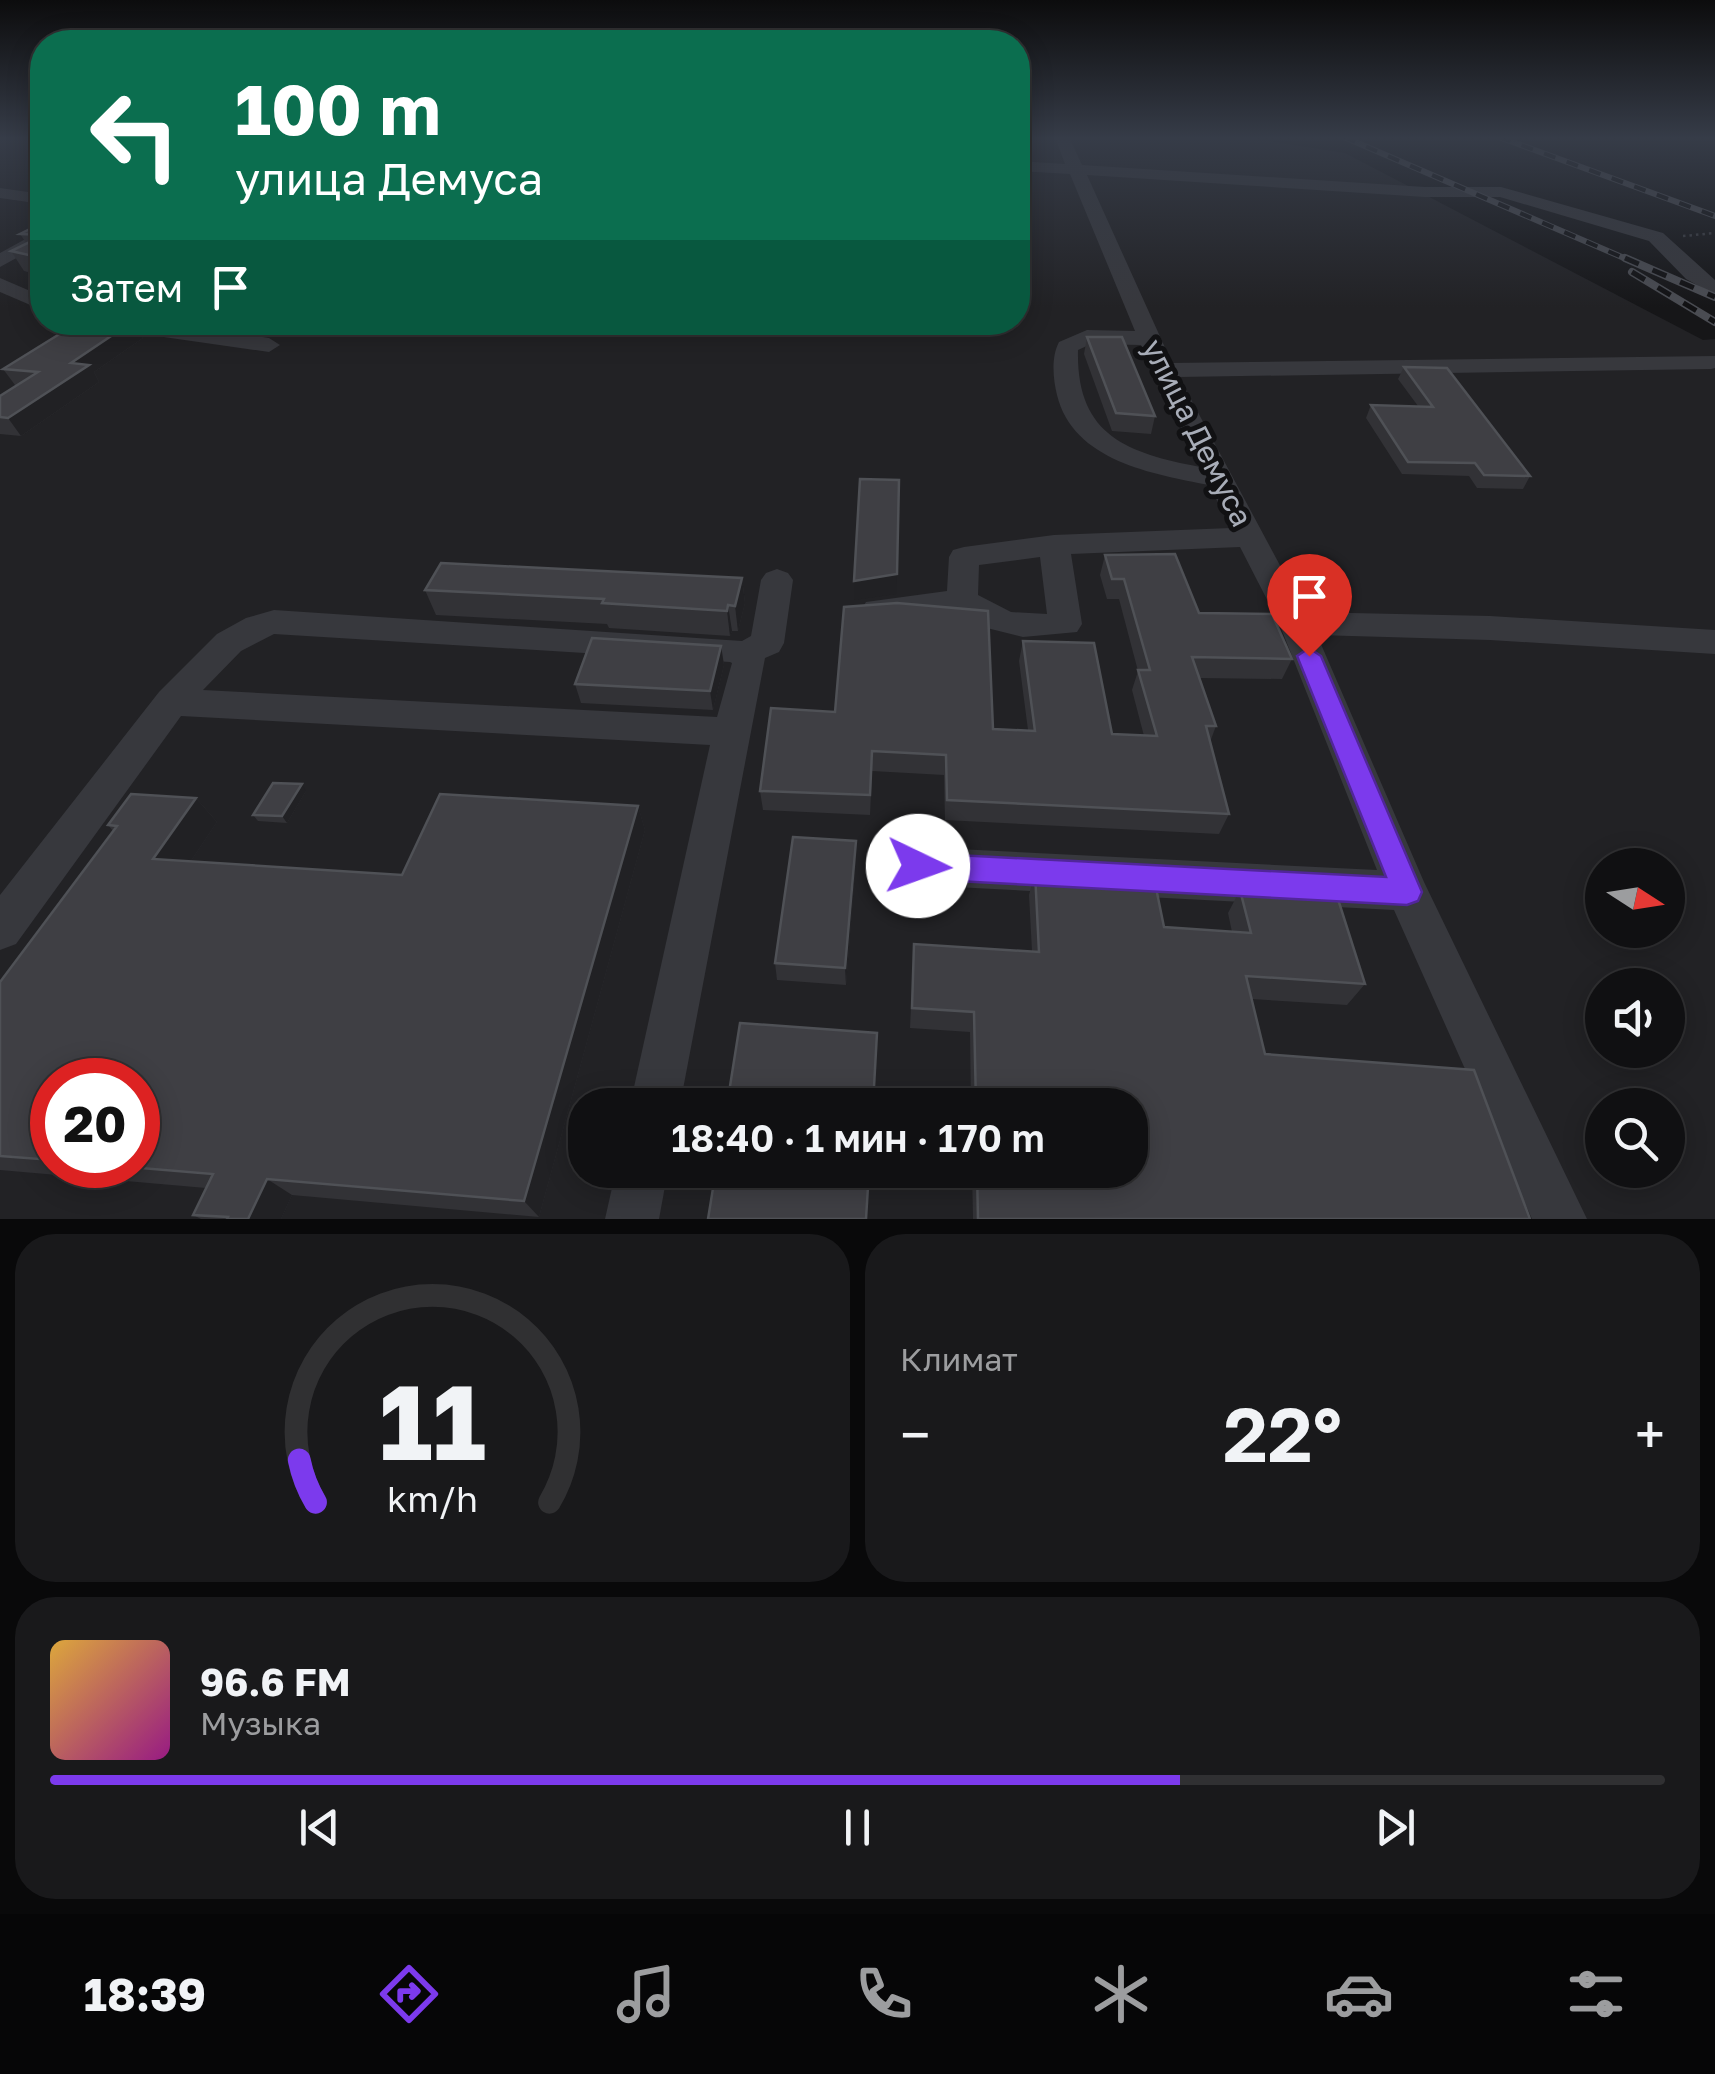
<!DOCTYPE html>
<html lang="ru">
<meta charset="utf-8">
<style>
body{margin:0;font-family:"Golos Text",sans-serif;background:#19191b;color:#f1f3f6;height:100vh;display:flex;flex-direction:column;font-size:38px;white-space:nowrap}
*{box-sizing:border-box;margin:0}
p{font-size:32px;color:#9c9d9f}
.icon{flex:none;width:55px;height:55px;fill:none;stroke:currentColor;stroke-width:2;stroke-linecap:round;stroke-linejoin:round}
.map{position:relative;height:1219px;overflow:hidden}
.side{display:flex;flex-direction:column;gap:15px;padding:15px;background:#09090a;flex:1}
.side>*{flex:none}
.banner{position:absolute;left:30px;top:30px;width:1000px;height:305px;border-radius:40px;box-shadow:0 5px 25px #0003,0 0 0 2px #303032;background:#0b6e4f;color:#fff;overflow:hidden}
.needle{width:65px;rotate:102deg}
.tools{position:absolute;left:1585px;top:848px;display:grid;gap:20px}
.tools a{display:grid;place-items:center;width:100px;height:100px;border-radius:50%;background:#101012;box-shadow:0 5px 25px #0003,0 0 0 2px #303032;font-size:50px}
.speed{position:absolute;left:30px;top:1058px;display:flex;gap:20px;font-size:50px;font-weight:700;text-align:center}
.speed>*{display:grid;place-content:center;width:130px;height:130px;border-radius:50%;background:#101012;box-shadow:0 5px 25px #0003,0 0 0 2px #303032;line-height:1}
.speed .limit{border:15px solid #d22;background:#fff;color:#111}
.pin{position:absolute;display:grid;place-items:center;width:85px;height:85px;color:#fff;margin:-102px -42px;border-radius:50% 50% 50% 0;rotate:-45deg;box-shadow:0 0 10px #0007}
.pin .icon{rotate:45deg}
.me{position:absolute;width:110px;margin:-55px;rotate:93deg;stroke-linejoin:round;filter:drop-shadow(0 0 8px #0008)}
.turn{display:flex;align-items:center;gap:35px;height:210px;padding:0 40px;font-size:45px}
.turn .icon{width:130px;height:130px;stroke-width:2.5}
.turn b{display:block;font-size:70px;line-height:85px}
.then{display:flex;align-items:center;height:95px;padding:0 40px;background:#0003;gap:20px;font-size:38px}
.big{font-size:75px;font-weight:600;line-height:1.1}
.side .widget{flex:1;display:flex;flex-direction:column;justify-content:center;gap:15px;min-width:0;padding:0 35px;border-radius:40px;background:#19191b}
.side .dial{align-items:center;gap:0}
.dial svg{height:260px;overflow:visible;fill:none;stroke:#303032;stroke-width:7;stroke-linecap:round;text-anchor:middle}
.dial text{fill:#f1f3f6;stroke:none}
.song{display:flex;align-items:center;gap:30px}
.cover{width:120px;height:120px;border-radius:15px;background:linear-gradient(135deg,hsl(40 70% 55%),hsl(310 70% 35%))}
.played{height:10px;border-radius:5px;background:linear-gradient(90deg,#7c3aed 70%,#303032 70%)}
.keys{display:flex;justify-content:space-around;direction:ltr}
.heat{display:flex;justify-content:space-between;align-items:center;font-size:55px;direction:ltr}
.side .tiles{flex:1;display:grid;gap:15px;grid-template-columns:1fr 1fr}
.widget:last-child{grid-column:span 2}
.trip{position:absolute;left:568px;top:1088px;width:580px;height:100px;border-radius:40px;background:#101012;box-shadow:0 5px 25px #0003,0 0 0 2px #303032;font-weight:600;line-height:100px;text-align:center}
.tab-bar{display:flex;height:160px;justify-content:space-around;align-items:center;background:#060607;color:#9c9d9f}
.tab-bar .icon{width:70px;height:70px}
.tab-bar .current{color:#7c3aed}
.tab-bar b{font-size:45px;color:#f1f3f6}
.map>svg:first-child{display:block}
.built{fill:#222225;fill-rule:evenodd}
.lines{fill:none;stroke-linecap:round;stroke-linejoin:round}
.path{stroke:#3d3f44;stroke-width:2.5;stroke-dasharray:2.5 4;stroke-linecap:butt}
.minor{fill:#37383d;fill-rule:evenodd}
.rail-far1-casing{stroke:#4a4c52;stroke-width:6}
.rail-casing{stroke:#4a4c52;stroke-width:8}
.rail-far1{stroke:#111113;stroke-width:4;stroke-dasharray:12;stroke-linecap:butt}
.rail{stroke:#111113;stroke-width:5;stroke-dasharray:15;stroke-linecap:butt}
.wall{fill:#323236;fill-rule:evenodd}
.shaded-wall{fill:#212124}
.building{fill:#3f3f44;stroke:#4f5156;stroke-width:2.5}
.route{fill:#7c3aed;stroke:#51269a;stroke-width:2.5}
.labels{text-anchor:middle;stroke-width:10;stroke-linejoin:round;paint-order:stroke}
.street-label{font-size:30px;fill:#a8adb8;stroke:#111113}
</style>
<div class="map">
<svg width="1715" height="1219" viewBox="0 0 1715 1219">
<rect width="100%" height="100%" fill="#161618"/>
<path class="built" d="M0,137H42V322H1018V137H1243L1345,153L1703,340L1715,339V1219H0ZM1602,865H1668V930H1602ZM1602,985H1668V1050H1602ZM52,1080H138V1165H52ZM585,1105H1130V1170H585ZM1602,1105H1668V1170H1602Z"/>
<g class="lines">
<polyline class="path" points="1683,236 1715,233"/>
<g class="minor">
<path d="M1055,137H1069L1082,165L1425,187H1501L1663,233L1715,280V295L1686,279L1649,241L1500,197H1425L1087,175L1172,363L1715,356V368L1711,369L1179,377L1305,612L1490,616L1715,630V654L1490,640L1317,635L1424,882L1587,1219H1532L1394,910L917,885L902,879L896,866L902,853L917,847L1377,870L1279,623L1240,547L1071,554L1082,624L1077,632L1023,637L987,628L957,612L877,621L866,618L861,610L866,602L947,591L949,557L953,550L964,547L1054,535L1231,528L1209,485C1153,474 1073,461 1057,395C1053,379 1051,357 1059,342L1087,330L1135,331L1070,174L1018,171V161L1065,164ZM1091,344L1141,345L1200,467C1126,453 1076,435 1078,350ZM1040,557L1047,614L1011,612L978,595L979,565Z"/>
<polygon points="0,188 42,194 42,204 0,198"/>
<polygon points="42,230 42,244 0,267 0,253"/>
<polygon points="0,278 42,296 42,310 0,292"/>
<polygon points="97,322 159,322 269,338 280,345 269,352 108,329"/>
<path d="M777,569L788,573L793,580L784,643L779,652L765,658L680,1105H630L710,745L181,716L16,944L0,950V895L159,692L217,634L246,618L274,610L742,641L751,636L761,580L766,573ZM274,634L730,662L732,663L717,717L203,690L241,651Z"/>
<polygon points="616,1170 668,1170 659,1219 605,1219"/>
</g>
<defs>
<g id="rail-far1">
<polyline points="1344,137 1631,261"/>
<polyline points="1499,137 1715,216"/>
</g>
<g id="rail">
<polyline points="1625,258 1715,297"/>
<polyline points="1632,272 1715,322"/>
</g>
</defs>
<use href="#rail-far1" class="rail-far1-casing"/>
<use href="#rail" class="rail-casing"/>
<use href="#rail-far1" class="rail-far1"/>
<use href="#rail" class="rail"/>
</g>
<g class="wall">
<polygon points="42,223 42,276 24,271 11,251 27,244 20,234"/>
<polygon points="79,322 134,322 143,338 94,372 99,382 21,436 0,434 0,396 17,386 15,385 3,369"/>
<polygon points="1087,337 1155,416 1151,434 1112,431 1084,354"/>
<polygon points="1404,367 1530,476 1523,489 1477,488 1469,476 1402,474 1366,418 1371,405 1418,406 1398,379"/>
<polygon points="1105,555 1199,613 1292,659 1282,679 1200,678 1216,726 1210,742 1229,814 1219,834 945,820 944,775 872,771 870,815 763,810 760,791 771,708 993,729 1028,730 1019,661 1023,641 1112,734 1144,736 1132,690 1138,671 1119,599 1107,599 1100,575"/>
<polygon points="742,578 745,603 738,631 732,631 730,636 609,628 607,624 436,615 425,590"/>
<polygon points="721,646 724,665 713,710 581,703 575,684"/>
<polygon points="306,791 287,823 258,821 253,815"/>
<path d="M196,798L217,822L191,861L402,875L638,806L645,830L539,1217L292,1195L281,1219H201L193,1215L206,1188L0,1170V982L113,831L108,825ZM52,1080L138,1165H52Z"/>
<polygon points="856,859 846,985 777,980 775,963"/>
<polygon points="1035,872 1164,927 1232,932 1228,913 1240,890 1365,984 1347,1005 1252,999 1265,1054 1530,1219 973,1219 972,1170 1130,1170 1130,1105 971,1105 970,1032 910,1028 914,944 1032,951 1029,895"/>
</g>
<g class="shaded-wall">
<polygon points="132,322 134,322 143,338 94,372 99,382 21,436 8,418 71,363"/>
<polygon points="897,574 896,594 854,600 854,581"/>
<polygon points="742,578 745,603 738,631 735,606"/>
<polygon points="728,605 732,631 730,636 727,611"/>
<polygon points="721,646 724,665 713,710 710,691"/>
<polygon points="302,784 306,791 287,823 282,816"/>
<polygon points="196,798 217,822 177,882 153,859"/>
<polygon points="638,806 645,830 539,1217 524,1201"/>
<polygon points="856,841 856,859 846,985 845,968"/>
<polygon points="267,1179 292,1195 281,1219 248,1219"/>
</g>
<g class="building">
<polygon points="42,223 42,235 20,234"/>
<polygon points="42,236 42,258 11,251"/>
<polygon points="79,322 132,322 71,363 89,365 8,418 0,417 0,396 38,372 3,369"/>
<polygon points="1087,337 1122,337 1155,416 1116,413"/>
<polygon points="1404,367 1447,368 1530,476 1484,475 1475,463 1408,462 1371,405 1433,407"/>
<polygon points="860,479 899,480 897,574 854,581"/>
<polygon points="1175,554 1199,613 1272,614 1292,659 1192,657 1216,726 1206,726 1229,814 947,800 946,755 872,751 870,795 760,791 771,708 835,712 844,607 897,603 988,611 993,729 1035,731 1023,641 1094,643 1112,734 1157,736 1138,670 1150,670 1124,579 1112,579 1105,555"/>
<polygon points="441,563 742,578 735,606 728,605 727,611 602,603 604,599 425,590"/>
<polygon points="592,638 721,646 710,691 575,684"/>
<polygon points="273,783 302,784 282,816 253,815"/>
<polygon points="131,794 196,798 153,859 402,875 440,794 638,806 524,1201 267,1179 248,1219 227,1219 228,1217 193,1215 213,1174 105,1165 138,1165 138,1080 52,1080 52,1160 0,1156 0,982 117,826 108,825"/>
<polygon points="793,837 856,841 845,968 775,963"/>
<polygon points="1035,872 1154,878 1164,927 1251,933 1240,890 1337,896 1365,984 1246,976 1265,1054 1474,1070 1530,1219 978,1219 977,1170 1130,1170 1130,1105 976,1105 974,1012 912,1008 914,944 1039,952"/>
<polygon points="740,1023 877,1033 873,1105 727,1105"/>
<polygon points="716,1170 869,1170 866,1219 708,1219"/>
</g>
<linearGradient id="sky" x2="0" y2="1"><stop stop-color="#0c0c0d"/><stop offset="0.45" stop-color="#363c48"/><stop offset="1" stop-color="#363c48" stop-opacity="0"/></linearGradient>
<rect width="1715" height="307" fill="url(#sky)"/>
<polygon class="route" points="1309,648 1321,656 1422,892 1418,901 1407,905 918,879 907,875 903,866 907,857 918,853 1386,877 1297,656"/>
<g class="labels">
<g class="street-label">
<text transform="translate(1197 433) rotate(63)" y="10">улица Демуса</text>
</g>
</g>
</svg>
<div class="tools">
<a><svg class="needle" viewBox="-14 -14 28 28"><path d="M0-13l5 13h-10z" fill="#e53935"/><path d="M0 13l5-13h-10z" fill="#9c9d9f"/></svg></a>
<a><svg class="icon" aria-label="sound" viewBox="0 0 24 24"><path d="M4 9h4l5-4v14l-5-4H4zM17 9q2 3 0 6"/></svg></a>
<a><svg class="icon" aria-label="search" viewBox="0 0 24 24"><circle cx="10" cy="10" r="6"/><path d="M15 15l6 6"/></svg></a>
</div>
<div class="speed"><div class="limit">20</div></div>
<div class="pin" style="left:1309px;top:656px;background:#d93025"><svg class="icon" aria-label="arrive" viewBox="0 0 24 24"><path d="M6 21V4h12l-3 4 3 4H6"/></svg></div>
<svg class="me" style="left:918px;top:866px" viewBox="-20 -20 40 40"><circle r="19" fill="#fff"/><path d="M0-13L10 11 0 6-10 11z" fill="#7c3aed"/></svg>
<div class="trip">18:40 · 1 мин · 170 m</div>
<div class="banner">
<div class="turn"><svg class="icon" aria-label="left" viewBox="0 0 24 24"><path d="M17 20v-9H6M10 6l-5 5 5 5"/></svg><div><b>100 m</b>улица Демуса</div></div>
<div class="then">Затем<svg class="icon" aria-label="arrive" viewBox="0 0 24 24"><path d="M6 21V4h12l-3 4 3 4H6"/></svg></div>
</div>
</div>
<section class="side">
<div class="tiles">
<div class="widget dial"><svg viewBox="0 0 100 80">
<path d="M14 69A42 42 0 1 1 86 69"/>
<path d="M14 69A42 42 0 0 1 9 56" stroke="#7c3aed"/>
<text x="50" y="56" font-size="32" font-weight="700">11</text>
<text x="50" y="72" font-size="11">km/h</text>
</svg></div>
<div class="widget"><p>Климат</p>
<div class="heat"><a>−</a><b class="big">22°</b><a>+</a></div>
</div>
<div class="widget">
<div class="song"><i class="cover"></i><div><b>96.6 FM</b><p>Музыка</p></div></div>
<div class="played"></div>
<div class="keys"><svg class="icon" aria-label="previous" viewBox="0 0 24 24"><path d="M18 5L8 12l10 7zM5 5v14"/></svg><svg class="icon" aria-label="pause" viewBox="0 0 24 24"><path d="M8 5v14M16 5v14"/></svg><svg class="icon" aria-label="next" viewBox="0 0 24 24"><path d="M6 5l10 7-10 7zM19 5v14"/></svg></div>
</div>
</div>
</section>
<nav class="tab-bar">
<b>18:39</b>
<svg class="icon current" aria-label="directions" viewBox="0 0 24 24"><path d="M12 3l9 9-9 9-9-9zM9 14v-3h6M13 9l2 2-2 2"/></svg>
<svg class="icon" aria-label="music" viewBox="0 0 24 24"><path d="M9 18V5l10-2v13"/><circle cx="6" cy="18" r="3"/><circle cx="16" cy="16" r="3"/></svg>
<svg class="icon" aria-label="phone" viewBox="0 0 24 24"><path d="M5 4h4l2 5-3 2q2 4 5 5l2-3 5 2v4C11 20 4 13 5 4z"/></svg>
<svg class="icon" aria-label="climate" viewBox="0 0 24 24"><path d="M12 3v18M4 7l16 10M4 17L20 7"/></svg>
<svg class="icon" aria-label="car" viewBox="0 0 24 24"><path d="M5 17H2v-5l4-1 3-4h7l3 4 3 1v5h-3M9 17h6M6 11h13"/><circle cx="7" cy="17" r="2"/><circle cx="17" cy="17" r="2"/></svg>
<svg class="icon" aria-label="filters" viewBox="0 0 24 24"><path d="M4 7h16M4 17h16"/><circle cx="9" cy="7" r="2"/><circle cx="15" cy="17" r="2"/></svg>
</nav>
